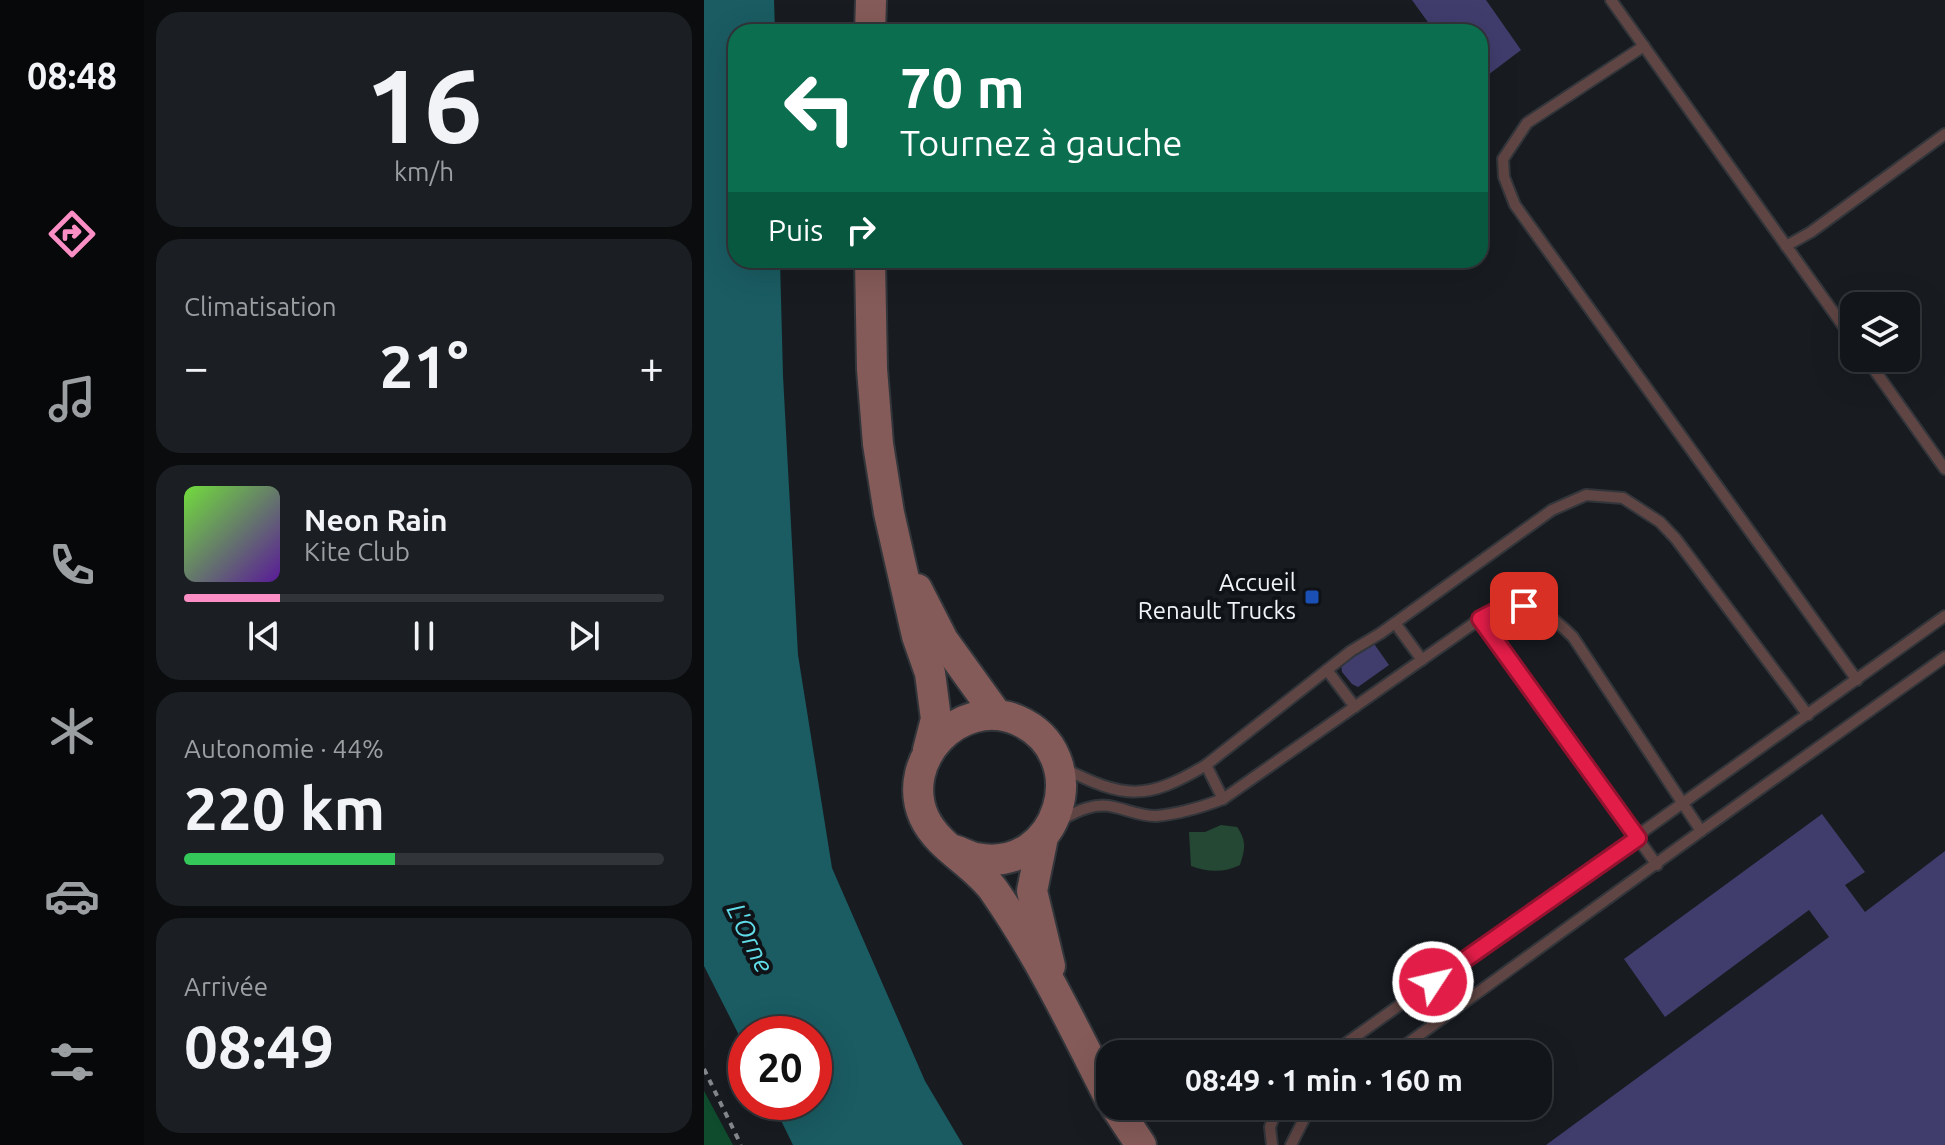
<!DOCTYPE html>
<html lang="fr">
<meta charset="utf-8">
<style>
body{margin:0;font-family:Ubuntu,sans-serif;background:#1b1e22;color:#f1f3f6;height:100vh;display:flex;flex-direction:column;font-size:30px;white-space:nowrap}
*{box-sizing:border-box;margin:0}
p{font-size:26px;color:#9c9fa2}
.icon{flex:none;width:44px;height:44px;fill:none;stroke:currentColor;stroke-width:2;stroke-linecap:round;stroke-linejoin:round}
.map{position:relative;flex:1;overflow:hidden}
.sheet{display:flex;flex-direction:column;gap:12px;padding:12px;background:#0a0c0e;width:560px}
.sheet>*{flex:none}
.top-card{position:absolute;left:24px;top:24px;width:760px;height:244px;border-radius:24px;box-shadow:0 8px 32px #0002,0 0 0 2px #313438;background:#0b6e4f;color:#fff;overflow:hidden}
.tools{position:absolute;left:1136px;top:292px;display:grid;gap:16px}
.tools a{display:grid;place-items:center;width:80px;height:80px;border-radius:16px;background:#121519;box-shadow:0 8px 32px #0002,0 0 0 2px #313438;font-size:40px}
.speed{position:absolute;left:24px;top:1016px;display:flex;gap:16px;font-size:40px;font-weight:700;text-align:center}
.speed>*{display:grid;place-content:center;width:104px;height:104px;border-radius:50%;background:#121519;box-shadow:0 8px 32px #0002,0 0 0 2px #313438;line-height:1}
.speed .limit{border:12px solid #d22;background:#fff;color:#111}
.pin{position:absolute;display:grid;place-items:center;width:68px;height:68px;color:#fff;margin:-34px;border-radius:16px;box-shadow:0 4px 12px #0006}
.me{position:absolute;width:88px;margin:-44px;rotate:55deg;stroke-linejoin:round;filter:drop-shadow(0 0 6px #0008)}
.turn{display:flex;align-items:center;gap:28px;height:168px;padding:0 40px;font-size:36px}
.turn .icon{width:104px;height:104px;stroke-width:2.5}
.turn b{display:block;font-size:56px;line-height:68px}
.then{display:flex;align-items:center;height:76px;padding:0 40px;background:#0003;gap:16px;font-size:30px}
.big{font-size:60px;font-weight:700;line-height:1.1}
.sheet .card{flex:1;display:flex;flex-direction:column;justify-content:center;gap:12px;min-width:0;padding:0 28px;border-radius:24px;background:#1b1e22}
.sheet .dial{align-items:center;gap:0}
.dial b{font-size:104px;line-height:1}
.song{display:flex;align-items:center;gap:24px}
.cover{width:96px;height:96px;border-radius:12px;background:linear-gradient(135deg,hsl(100 70% 55%),hsl(270 70% 35%))}
.played{height:8px;border-radius:4px;background:linear-gradient(90deg,#fb8fc5 20%,#313438 20%)}
.keys{display:flex;justify-content:space-around;direction:ltr}
.heat{display:flex;justify-content:space-between;align-items:center;font-size:44px;direction:ltr}
.charge{height:12px;border-radius:6px;background:linear-gradient(90deg,#34c759 44%,#313438 0)}
.trip{position:absolute;left:392px;top:1040px;width:456px;height:80px;border-radius:24px;background:#121519;box-shadow:0 8px 32px #0002,0 0 0 2px #313438;font-weight:700;line-height:80px;text-align:center}
main{display:flex;flex:1;min-height:0}
.dock{display:flex;flex-direction:column;width:144px;justify-content:space-around;align-items:center;background:#07080a;color:#9c9fa2}
.dock .icon{width:56px;height:56px}
.dock .current{color:#fb8fc5}
.dock b{font-size:36px;color:#f1f3f6}
.map>svg:first-child{display:block}
.green{fill:#244833}
.forest{fill:#0e4c2d}
.water{fill:#1a5c62}
.building{fill:#403c6c}
.lines{fill:none;stroke-linecap:round;stroke-linejoin:round}
.lane-casing{stroke:#32363b;stroke-width:14}
.secondary-casing{stroke:#32363b;stroke-width:34}
.path{stroke:#85888d;stroke-width:4;stroke-dasharray:6 6;stroke-linecap:butt}
.lane{stroke:#5f4543;stroke-width:10}
.secondary{stroke:#855b59;stroke-width:30}
.route-casing{stroke:#92132f;stroke-width:20}
.route{stroke:#e11d48;stroke-width:14}
.transit-dot{fill:#1a4fb4;stroke:#0f1317;stroke-width:3}
.labels{text-anchor:middle;stroke-width:8;stroke-linejoin:round;paint-order:stroke}
.poi-label{font-size:24px;fill:#f0f3f7;stroke:#0f1317;text-anchor:end}
.water-label{font-size:26px;font-style:italic;fill:#60dde8;stroke:#0f1317}
</style>
<main>
<nav class="dock">
<b>08:48</b>
<svg class="icon current" aria-label="directions" viewBox="0 0 24 24"><path d="M12 3l9 9-9 9-9-9zM9 14v-3h6M13 9l2 2-2 2"/></svg>
<svg class="icon" aria-label="music" viewBox="0 0 24 24"><path d="M9 18V5l10-2v13"/><circle cx="6" cy="18" r="3"/><circle cx="16" cy="16" r="3"/></svg>
<svg class="icon" aria-label="phone" viewBox="0 0 24 24"><path d="M5 4h4l2 5-3 2q2 4 5 5l2-3 5 2v4C11 20 4 13 5 4z"/></svg>
<svg class="icon" aria-label="climate" viewBox="0 0 24 24"><path d="M12 3v18M4 7l16 10M4 17L20 7"/></svg>
<svg class="icon" aria-label="car" viewBox="0 0 24 24"><path d="M5 17H2v-5l4-1 3-4h7l3 4 3 1v5h-3M9 17h6M6 11h13"/><circle cx="7" cy="17" r="2"/><circle cx="17" cy="17" r="2"/></svg>
<svg class="icon" aria-label="filters" viewBox="0 0 24 24"><path d="M4 7h16M4 17h16"/><circle cx="9" cy="7" r="2"/><circle cx="15" cy="17" r="2"/></svg>
</nav>
<section class="sheet">
<div class="card dial"><b>16</b><p>km/h</p></div>
<div class="card"><p>Climatisation</p>
<div class="heat"><a>−</a><b class="big">21°</b><a>+</a></div>
</div>
<div class="card">
<div class="song"><i class="cover"></i><div><b>Neon Rain</b><p>Kite Club</p></div></div>
<div class="played"></div>
<div class="keys"><svg class="icon" aria-label="previous" viewBox="0 0 24 24"><path d="M18 5L8 12l10 7zM5 5v14"/></svg><svg class="icon" aria-label="pause" viewBox="0 0 24 24"><path d="M8 5v14M16 5v14"/></svg><svg class="icon" aria-label="next" viewBox="0 0 24 24"><path d="M6 5l10 7-10 7zM19 5v14"/></svg></div>
</div>
<div class="card"><p>Autonomie · 44%</p><b class="big">220 km</b><div class="charge"></div></div>
<div class="card"><p>Arrivée</p><b class="big">08:49</b></div>
</section>
<div class="map">
<svg width="1241" height="1145" viewBox="0 0 1241 1145">
<rect width="100%" height="100%" fill="#181c21"/>
<path class="green" d="M517,825L533,827C543,841 541,850 536,865C520,873 503,872 487,866L485,832H501Z"/>
<polygon class="forest" points="0,1091 29,1145 0,1145"/>
<polygon class="water" points="0,0 70,0 71,32 32,32 32,260 76,260 79,376 94,655 128,868 221,1081 259,1145 89,1145 68,1102 110,1102 110,1034 42,1034 42,1049 0,966"/>
<g class="building">
<polygon points="708,0 782,0 817,50 776,81 776,32 731,32"/>
<polygon points="668,641 685,665 654,687 648,684 638,672 637,663"/>
<polygon points="1118,814 1161,872 1141,885 1161,912 1241,851 1241,1145 842,1145 1125,937 1105,910 961,1017 920,959"/>
</g>
<g class="lines">
<defs>
<g id="lane">
<polyline points="907,0 1150,341"/>
<polyline points="940,46 823,123 799,159 800,177 811,205 1153,680"/>
<polyline points="1082,246 1107,232 1241,134"/>
<polyline points="1162,358 1241,469"/>
<polyline points="776,619 953,865"/>
<polyline points="691,623 718,660"/>
<polyline points="623,670 651,707"/>
<polyline points="502,765 519,799"/>
<path d="M359,768C421,799 442,801 502,765L647,651L677,633L848,510L882,495L919,498L956,522L972,539L1104,715"/>
<path d="M357,820C373,811 391,802 410,807C424,810 436,816 452,816C475,814 498,807 519,799L776,619C783,615 792,609 800,607C827,598 852,620 869,637L997,831L1241,657"/>
<polyline points="627,1054 1241,616"/>
<polyline points="689,1054 997,831"/>
<polyline points="568,1145 566,1127 574,1106"/>
<polyline points="587,1145 601,1117 617,1106"/>
</g>
<g id="secondary">
<polyline points="166,32 167,0"/>
<polyline points="166,260 168,369 174,444 185,513 213,636 226,673 232,719 224,750"/>
<polyline points="213,589 239,640 293,715"/>
<polyline points="339,837 328,891 346,966"/>
<path d="M250,850C257,852 265,857 272,858C356,875 392,754 313,720C255,696 195,761 220,817C234,848 272,864 291,892C336,957 370,1028 406,1099"/>
<polyline points="411,1106 437,1145"/>
</g>
</defs>
<use href="#lane" class="lane-casing"/>
<use href="#secondary" class="secondary-casing"/>
<polyline class="path" points="0,1069 37,1145"/>
<use href="#lane" class="lane"/>
<use href="#secondary" class="secondary"/>
</g>
<g class="lines">
<defs>
<polyline id="route" points="729,982 934,838 776,619 801,606 820,606"/>
</defs>
<use href="#route" class="route-casing"/>
<use href="#route" class="route"/>
</g>
<rect class="transit-dot" x="600" y="589" width="16" height="16" rx="4"/>
<g class="labels">
<g class="poi-label">
<text x="592" y="591">Accueil<tspan x="592" dy="28">Renault Trucks</tspan></text>
</g>
<g class="water-label">
<text transform="translate(46 938) rotate(64)" y="9">L'Orne</text>
</g>
</g>
</svg>
<div class="tools">
<a><svg class="icon" aria-label="layers" viewBox="0 0 24 24"><path d="M12 4l9 5-9 5-9-5zM3 14l9 5 9-5"/></svg></a>
</div>
<div class="speed"><div class="limit">20</div></div>
<div class="pin" style="left:820px;top:606px;background:#d93025"><svg class="icon" aria-label="arrive" viewBox="0 0 24 24"><path d="M6 21V4h12l-3 4 3 4H6"/></svg></div>
<svg class="me" style="left:729px;top:982px" viewBox="-20 -20 40 40"><circle r="17" fill="#e11d48" stroke="#fff" stroke-width="3"/><path d="M0-11L8 9 0 5-8 9z" fill="#fff"/></svg>
<div class="trip">08:49 · 1 min · 160 m</div>
<div class="top-card">
<div class="turn"><svg class="icon" aria-label="left" viewBox="0 0 24 24"><path d="M17 20v-9H6M10 6l-5 5 5 5"/></svg><div><b>70 m</b>Tournez à gauche</div></div>
<div class="then">Puis<svg class="icon" aria-label="right" viewBox="0 0 24 24"><path d="M7 20v-9h11M14 6l5 5-5 5"/></svg></div>
</div>
</div>
</main>
